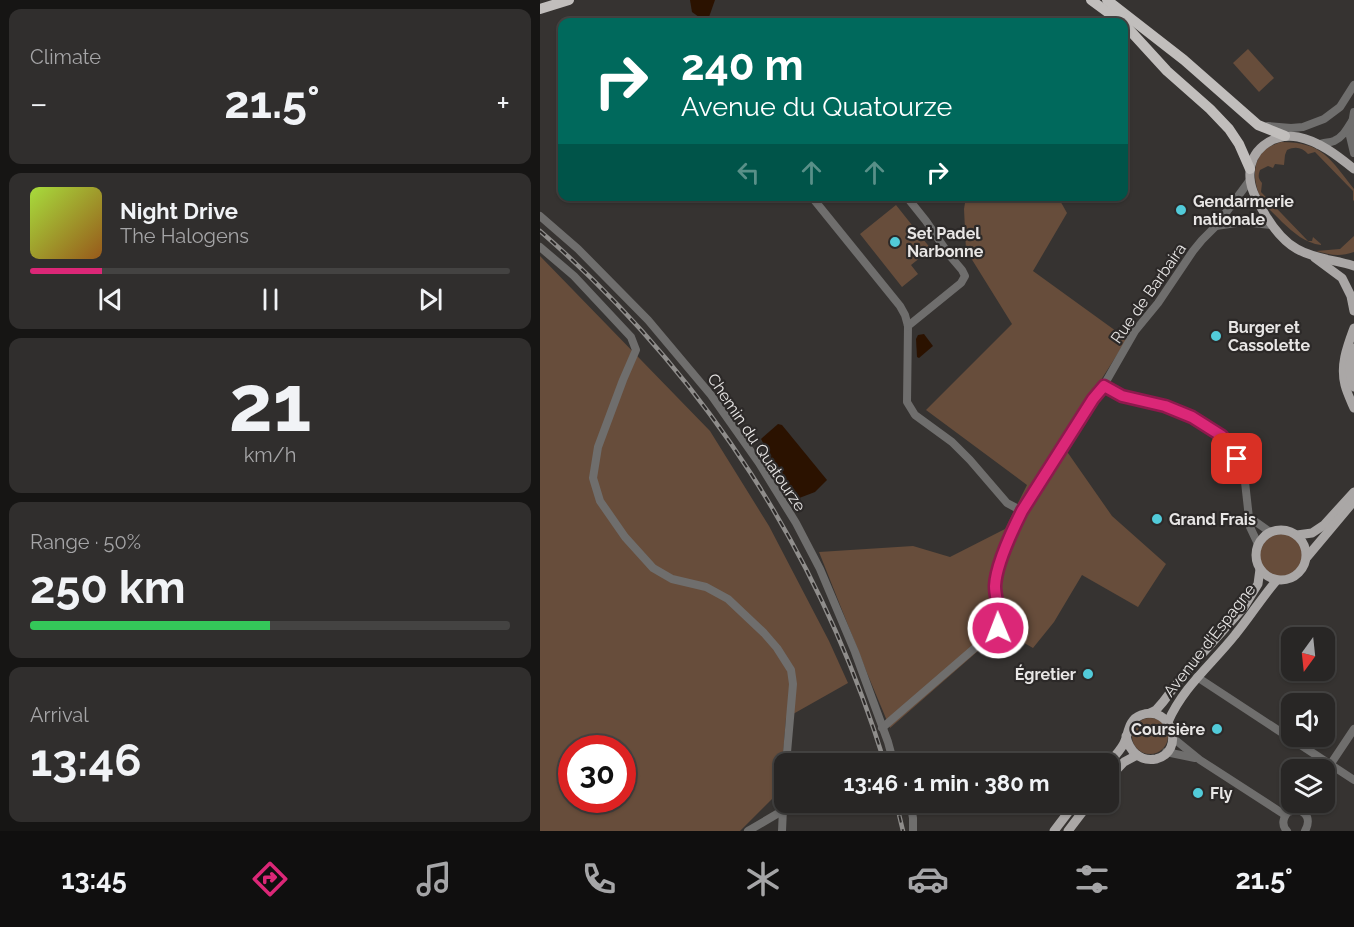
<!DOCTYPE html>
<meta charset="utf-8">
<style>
body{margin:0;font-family:Raleway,sans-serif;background:#302e2d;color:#f1f3f6;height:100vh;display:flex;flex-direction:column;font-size:22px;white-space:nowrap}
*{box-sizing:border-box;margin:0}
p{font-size:20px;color:#a5a5a7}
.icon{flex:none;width:33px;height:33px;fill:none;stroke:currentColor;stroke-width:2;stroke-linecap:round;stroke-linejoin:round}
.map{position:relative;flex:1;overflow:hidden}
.side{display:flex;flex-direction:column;gap:9px;padding:9px;background:#161514;width:540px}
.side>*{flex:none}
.guide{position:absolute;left:18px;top:18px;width:570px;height:183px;border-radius:12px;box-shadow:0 2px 4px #0004,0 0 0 2px #444342;background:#00695c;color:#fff;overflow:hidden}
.needle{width:39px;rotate:195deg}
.tools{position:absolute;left:741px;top:627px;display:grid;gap:12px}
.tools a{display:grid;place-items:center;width:54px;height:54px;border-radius:12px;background:#282625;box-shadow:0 2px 4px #0004,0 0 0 2px #444342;font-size:30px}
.speed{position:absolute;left:18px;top:735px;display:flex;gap:12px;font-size:30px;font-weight:700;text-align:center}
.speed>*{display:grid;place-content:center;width:78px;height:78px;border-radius:50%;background:#282625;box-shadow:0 2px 4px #0004,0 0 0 2px #444342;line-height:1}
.speed .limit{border:9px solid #d22;background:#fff;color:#111}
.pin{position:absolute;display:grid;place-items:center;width:51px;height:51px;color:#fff;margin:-26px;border-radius:12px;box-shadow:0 3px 9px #0006}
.me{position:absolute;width:66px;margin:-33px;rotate:359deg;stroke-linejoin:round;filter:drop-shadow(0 0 4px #0008)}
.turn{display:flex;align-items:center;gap:21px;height:126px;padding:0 24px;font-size:27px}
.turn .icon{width:78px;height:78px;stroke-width:2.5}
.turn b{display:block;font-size:42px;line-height:51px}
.lanes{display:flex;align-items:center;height:57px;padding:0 24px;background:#0003;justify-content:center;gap:30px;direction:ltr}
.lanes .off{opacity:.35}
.big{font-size:45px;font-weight:700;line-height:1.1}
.side .tile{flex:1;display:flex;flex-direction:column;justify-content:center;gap:9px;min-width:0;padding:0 21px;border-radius:12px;background:#302e2d}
.side .dial{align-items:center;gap:0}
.dial b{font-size:78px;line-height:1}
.song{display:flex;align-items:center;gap:18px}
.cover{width:72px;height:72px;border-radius:9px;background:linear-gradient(135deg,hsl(80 70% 55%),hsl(30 70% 35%))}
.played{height:6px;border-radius:3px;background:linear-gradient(90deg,#db2777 15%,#444342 15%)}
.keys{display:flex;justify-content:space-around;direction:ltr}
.heat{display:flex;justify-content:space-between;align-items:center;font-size:33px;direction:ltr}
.charge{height:9px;border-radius:4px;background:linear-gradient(90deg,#34c759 50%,#444342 0)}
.trip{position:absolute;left:234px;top:753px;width:345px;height:60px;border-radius:12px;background:#282625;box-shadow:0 2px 4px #0004,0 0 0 2px #444342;font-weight:700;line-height:60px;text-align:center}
.tabs{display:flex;height:96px;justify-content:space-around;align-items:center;background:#100f0f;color:#a5a5a7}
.tabs .icon{width:42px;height:42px}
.tabs .current{color:#db2777}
.tabs b{font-size:27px;color:#f1f3f6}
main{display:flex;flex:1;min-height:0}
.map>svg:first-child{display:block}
.green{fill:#674d3b;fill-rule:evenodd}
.water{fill:#2b1200}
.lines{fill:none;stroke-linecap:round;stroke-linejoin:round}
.minor{stroke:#6f6e6d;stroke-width:8}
.major{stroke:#aaa7a6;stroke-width:9}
.highway{stroke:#c1bebc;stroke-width:10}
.rail-casing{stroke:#8f8d8b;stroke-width:4.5}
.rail{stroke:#2c2928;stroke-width:2;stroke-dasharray:7;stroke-linecap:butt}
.route-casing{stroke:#8e194d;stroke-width:15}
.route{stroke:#db2777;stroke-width:10}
.poi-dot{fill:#52cbd9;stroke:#2c2928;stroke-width:2}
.labels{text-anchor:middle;stroke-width:4.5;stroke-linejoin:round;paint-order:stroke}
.poi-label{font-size:16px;font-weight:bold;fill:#e8e6e5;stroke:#2c2928;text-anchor:start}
.street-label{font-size:16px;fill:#e8e6e5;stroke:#2c2928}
</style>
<main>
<section class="side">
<div class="tile"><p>Climate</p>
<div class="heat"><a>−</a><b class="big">21.5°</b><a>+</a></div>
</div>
<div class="tile">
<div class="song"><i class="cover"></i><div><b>Night Drive</b><p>The Halogens</p></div></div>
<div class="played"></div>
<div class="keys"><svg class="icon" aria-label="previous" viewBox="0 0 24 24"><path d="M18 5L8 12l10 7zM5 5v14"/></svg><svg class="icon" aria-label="pause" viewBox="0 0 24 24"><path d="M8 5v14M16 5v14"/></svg><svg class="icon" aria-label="next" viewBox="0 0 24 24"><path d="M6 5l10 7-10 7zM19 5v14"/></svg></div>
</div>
<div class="tile dial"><b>21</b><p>km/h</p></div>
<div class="tile"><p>Range · 50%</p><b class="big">250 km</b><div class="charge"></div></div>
<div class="tile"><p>Arrival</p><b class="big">13:46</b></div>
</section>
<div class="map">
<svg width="814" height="831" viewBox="0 0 814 831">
<rect width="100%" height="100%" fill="#363331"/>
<g class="green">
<polygon points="708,49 734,78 719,92 693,63"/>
<path d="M741,142C783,142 790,159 814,189V201L813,200V191L775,152L768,154C762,147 755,146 747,150L745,155L744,165L735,164L733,168L728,166L720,170C718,176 718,178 722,183L721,192L768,241H772L773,237L781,244V245C765,243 754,233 742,222C736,215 728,209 723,202C714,187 710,163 725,150C729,146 736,144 741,142Z"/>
<polygon points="426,197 518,197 527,213 493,271 587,339 521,443 572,516 626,564 598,607 542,575 514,622 493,648 462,630 350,728 327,673 279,552 373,546 410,557 465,529 487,485 386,410 472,324 426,250 424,209"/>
<polygon points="356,205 391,249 371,265 378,274 362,287 320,234"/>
<path d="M814,236V252C800,257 790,255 776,251L800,249Z"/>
<path d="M0,256L170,431L229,526L289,641L308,683L246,718L240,791L200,831H0ZM32,748H82V800H32Z"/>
<circle cx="741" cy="555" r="21"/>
<circle cx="610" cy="736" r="18"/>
</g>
<g class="water">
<polygon points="150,0 175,0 169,17 159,17 152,12"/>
<polygon points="384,334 393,346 379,358 377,357 376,339 378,335"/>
<polygon points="238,424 242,425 287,480 275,492 254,500 221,439"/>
</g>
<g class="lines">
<g class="minor">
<polyline points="814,112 810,136 814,153"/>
<polyline points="728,126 751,128 763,127 784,119 800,107 814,85"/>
<path d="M778,145C783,142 789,143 794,141C803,137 807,129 812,121"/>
<polyline points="271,196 360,306 365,315 368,326 367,402 375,415 412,442 430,460 467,503 482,511"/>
<polyline points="366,196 386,221 410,256 422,270 425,276 421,283 368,326"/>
<polyline points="0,216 38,249 108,320 171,395 219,463 256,523 280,569 315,652 348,742 354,764"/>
<polyline points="676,226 703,222 731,225"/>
<polyline points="0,247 34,276 91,337 96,350 83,380 58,447 53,478 60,501 85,537 113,568 132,579 166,587 188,599 224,633 237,648 251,670 253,684 246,764"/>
<polyline points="564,385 582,396 625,406 652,417 682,436 694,453 702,467 705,482 710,527 718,544"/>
<polyline points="709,517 730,532"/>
<polyline points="657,677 814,780"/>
<path d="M342,728L458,628C462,610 455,601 455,586C456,564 472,531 482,511L553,400L564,385L595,331L618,303L653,251L662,240L676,226L710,180"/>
<polyline points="633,738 660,760 745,815"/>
<polyline points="626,752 655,758"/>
<polyline points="784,774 814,729"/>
<polyline points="370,802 373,818 373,831"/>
<polyline points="208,831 242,811"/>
<polyline points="242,831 244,786"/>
<path d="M747,831C741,825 743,818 748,812C763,806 773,817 765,831"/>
</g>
<g class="major">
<path d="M814,169C798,156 779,141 758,137C732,133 708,150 710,178C711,192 719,204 726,216C734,229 743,241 757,249C774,259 796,260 814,266"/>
<polyline points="775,258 802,278 811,296 814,311"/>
<path d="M814,328C807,347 800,365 805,385C807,393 811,401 814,408"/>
<path d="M814,348C809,362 808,373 814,387"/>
<circle cx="741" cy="555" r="25"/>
<polyline points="757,535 772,533 784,525 814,492"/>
<polyline points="767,557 814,501"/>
<polyline points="610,713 616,710 623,702 645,673 704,607 718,584 720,569"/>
<path d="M628,722C643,687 672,664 695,635C710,617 722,597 737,580"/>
<path d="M568,764C573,758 579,752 583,745C589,735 587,720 601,715C632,704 646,752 616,759C600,762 589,751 586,736"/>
<polyline points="568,779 584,762 597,755"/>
<polyline points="514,831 536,802"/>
<polyline points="528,831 550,802"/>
</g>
<g class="highway">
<polyline points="551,0 581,22"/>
<polyline points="567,0 644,60 718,125 745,136"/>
<polyline points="0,9 29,0"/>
<polyline points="584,24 627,71 670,109 689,129 699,144 710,169"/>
</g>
<defs>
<g id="rail">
<path d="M0,231C165,374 281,555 345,764"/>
<polyline points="356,802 363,831"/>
</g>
</defs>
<use href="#rail" class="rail-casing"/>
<use href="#rail" class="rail"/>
</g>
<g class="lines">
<defs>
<path id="route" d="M458,628C462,610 455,601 455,586C456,564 472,531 482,511L553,399L564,386L582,396L625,406L652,417L682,436L697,459"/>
</defs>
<use href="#route" class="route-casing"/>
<use href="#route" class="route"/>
</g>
<g class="poi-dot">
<circle cx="641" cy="210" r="6"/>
<circle cx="355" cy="242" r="6"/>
<circle cx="676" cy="336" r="6"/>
<circle cx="617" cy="519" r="6"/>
<circle cx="548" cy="674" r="6"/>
<circle cx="677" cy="729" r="6"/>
<circle cx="658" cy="793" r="6"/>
</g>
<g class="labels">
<g class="poi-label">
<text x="653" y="207">Gendarmerie<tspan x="653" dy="18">nationale</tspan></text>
<text x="367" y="239">Set Padel<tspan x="367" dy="18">Narbonne</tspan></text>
<text x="688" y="333">Burger et<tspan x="688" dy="18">Cassolette</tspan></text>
<text x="629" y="525">Grand Frais</text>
<text x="536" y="680" text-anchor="end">Égretier</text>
<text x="665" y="735" text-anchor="end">Coursière</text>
<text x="670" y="799">Fly</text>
</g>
<g class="street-label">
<text transform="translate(608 293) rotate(-55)" y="6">Rue de Barbaira</text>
<text transform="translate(217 442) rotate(56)" y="6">Chemin du Quatourze</text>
<text transform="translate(669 640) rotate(-52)" y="6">Avenue d'Espagne</text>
</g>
</g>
</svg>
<div class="tools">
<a><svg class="needle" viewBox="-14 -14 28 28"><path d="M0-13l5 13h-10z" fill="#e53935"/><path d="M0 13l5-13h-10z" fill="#a5a5a7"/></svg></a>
<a><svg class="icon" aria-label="sound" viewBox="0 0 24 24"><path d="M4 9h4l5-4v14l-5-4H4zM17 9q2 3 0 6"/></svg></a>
<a><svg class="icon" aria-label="layers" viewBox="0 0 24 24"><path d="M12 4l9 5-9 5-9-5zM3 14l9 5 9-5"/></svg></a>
</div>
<div class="speed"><div class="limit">30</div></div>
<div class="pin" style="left:697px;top:459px;background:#d93025"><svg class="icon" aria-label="arrive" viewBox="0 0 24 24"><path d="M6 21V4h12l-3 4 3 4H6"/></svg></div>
<svg class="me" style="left:458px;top:628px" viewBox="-20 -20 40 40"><circle r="17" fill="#db2777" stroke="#fff" stroke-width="3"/><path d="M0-11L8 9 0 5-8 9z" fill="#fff"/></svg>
<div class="trip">13:46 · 1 min · 380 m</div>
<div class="guide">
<div class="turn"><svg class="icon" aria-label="right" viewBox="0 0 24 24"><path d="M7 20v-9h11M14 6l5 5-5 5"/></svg><div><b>240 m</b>Avenue du Quatourze</div></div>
<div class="lanes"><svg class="icon off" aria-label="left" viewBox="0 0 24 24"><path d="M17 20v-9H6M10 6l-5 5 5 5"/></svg><svg class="icon off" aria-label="ahead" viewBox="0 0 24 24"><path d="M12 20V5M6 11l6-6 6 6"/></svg><svg class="icon off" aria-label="ahead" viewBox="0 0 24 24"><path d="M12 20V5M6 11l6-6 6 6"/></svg><svg class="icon" aria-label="right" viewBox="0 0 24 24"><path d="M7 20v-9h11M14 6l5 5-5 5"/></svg></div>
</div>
</div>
</main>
<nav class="tabs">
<b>13:45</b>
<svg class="icon current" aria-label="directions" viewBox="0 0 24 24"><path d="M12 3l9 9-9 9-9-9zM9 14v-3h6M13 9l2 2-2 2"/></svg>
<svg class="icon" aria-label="music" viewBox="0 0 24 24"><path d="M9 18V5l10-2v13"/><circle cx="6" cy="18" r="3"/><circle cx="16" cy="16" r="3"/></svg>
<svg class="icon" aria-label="phone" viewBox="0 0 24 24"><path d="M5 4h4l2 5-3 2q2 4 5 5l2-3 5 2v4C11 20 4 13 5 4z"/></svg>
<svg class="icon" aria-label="climate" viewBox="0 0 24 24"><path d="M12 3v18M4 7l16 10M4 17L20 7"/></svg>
<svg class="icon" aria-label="car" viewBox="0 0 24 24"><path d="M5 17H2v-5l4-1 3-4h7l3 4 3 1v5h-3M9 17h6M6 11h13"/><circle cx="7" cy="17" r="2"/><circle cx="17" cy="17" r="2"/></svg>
<svg class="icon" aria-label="filters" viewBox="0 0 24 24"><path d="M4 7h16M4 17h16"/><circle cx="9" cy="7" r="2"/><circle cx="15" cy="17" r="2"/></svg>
<b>21.5°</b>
</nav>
